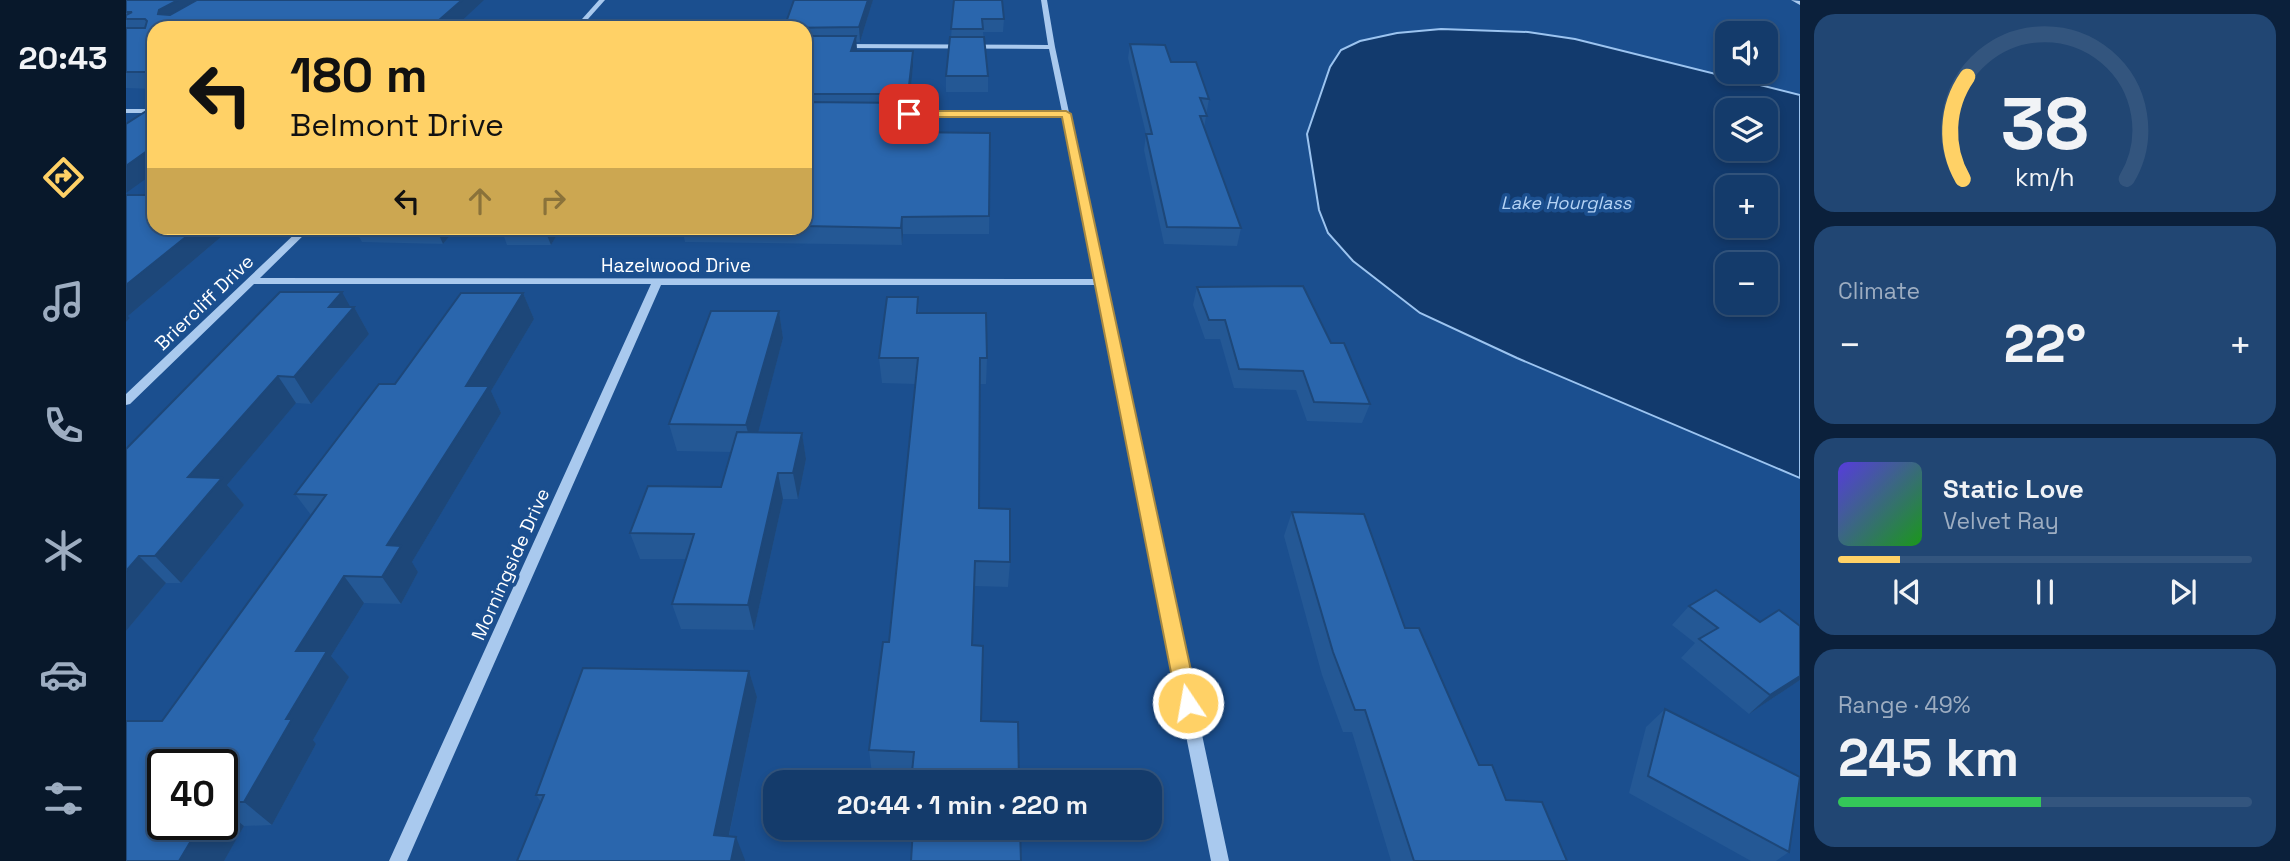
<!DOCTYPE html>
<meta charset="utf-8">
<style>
body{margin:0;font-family:"Space Grotesk",sans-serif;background:#214673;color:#f1f3f6;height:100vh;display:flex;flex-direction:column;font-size:26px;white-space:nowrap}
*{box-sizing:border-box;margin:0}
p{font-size:23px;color:#9dadc1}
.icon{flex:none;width:38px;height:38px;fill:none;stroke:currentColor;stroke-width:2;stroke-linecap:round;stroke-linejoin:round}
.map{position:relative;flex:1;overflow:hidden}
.details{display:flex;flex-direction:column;gap:14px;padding:14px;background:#0b203b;width:490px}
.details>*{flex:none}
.hud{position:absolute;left:21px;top:21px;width:665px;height:214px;border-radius:21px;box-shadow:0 4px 10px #0003,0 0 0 2px #33557e;background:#ffd166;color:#111;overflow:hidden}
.tools{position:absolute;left:1589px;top:21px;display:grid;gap:14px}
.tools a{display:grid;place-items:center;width:63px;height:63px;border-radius:14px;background:#143b6b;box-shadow:0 4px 10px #0003,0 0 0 2px #33557e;font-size:35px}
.speed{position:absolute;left:21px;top:749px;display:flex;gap:14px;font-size:35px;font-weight:700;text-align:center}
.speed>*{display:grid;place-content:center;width:91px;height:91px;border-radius:50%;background:#143b6b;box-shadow:0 4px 10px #0003,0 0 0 2px #33557e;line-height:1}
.speed .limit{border:4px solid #111;border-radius:10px;background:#fff;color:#111}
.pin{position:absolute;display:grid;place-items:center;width:60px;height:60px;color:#fff;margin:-30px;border-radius:14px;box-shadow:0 4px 10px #0006}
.me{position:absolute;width:77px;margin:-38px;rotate:348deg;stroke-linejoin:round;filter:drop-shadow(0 0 5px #0008)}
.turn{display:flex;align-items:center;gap:24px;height:147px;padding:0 28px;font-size:32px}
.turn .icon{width:91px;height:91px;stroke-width:2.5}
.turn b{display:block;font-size:49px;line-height:60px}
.lanes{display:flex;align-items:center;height:66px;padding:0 28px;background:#0003;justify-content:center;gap:35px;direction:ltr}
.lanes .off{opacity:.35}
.big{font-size:52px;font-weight:600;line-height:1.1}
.details .card{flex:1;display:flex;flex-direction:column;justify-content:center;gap:10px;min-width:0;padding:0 24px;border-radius:21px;background:#214673}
.details .dial{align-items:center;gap:0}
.dial svg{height:182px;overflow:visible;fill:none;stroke:#33557e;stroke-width:7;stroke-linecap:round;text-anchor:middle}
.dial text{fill:#f1f3f6;stroke:none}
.song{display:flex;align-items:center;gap:21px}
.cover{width:84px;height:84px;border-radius:10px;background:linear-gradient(135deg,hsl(250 70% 55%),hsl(120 70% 35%))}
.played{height:7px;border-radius:4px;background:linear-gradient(90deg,#ffd166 15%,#33557e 15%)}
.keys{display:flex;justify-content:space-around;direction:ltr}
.heat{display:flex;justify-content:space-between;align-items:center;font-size:38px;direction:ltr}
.charge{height:10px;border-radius:5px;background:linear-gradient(90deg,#34c759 49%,#33557e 0)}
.trip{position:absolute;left:637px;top:770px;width:399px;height:70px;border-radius:21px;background:#143b6b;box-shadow:0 4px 10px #0003,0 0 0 2px #33557e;font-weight:600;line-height:70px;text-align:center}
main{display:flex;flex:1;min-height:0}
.tabs{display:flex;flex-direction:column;width:126px;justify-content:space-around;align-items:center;background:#08182b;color:#9dadc1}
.tabs .icon{width:49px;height:49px}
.tabs .active{color:#ffd166}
.tabs b{font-size:32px;color:#f1f3f6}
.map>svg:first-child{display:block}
.water{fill:#123a6d;stroke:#9cc4f0;stroke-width:2;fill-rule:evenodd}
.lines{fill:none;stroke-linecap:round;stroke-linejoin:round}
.minor{fill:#a9c9ee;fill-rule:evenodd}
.wall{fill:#245895;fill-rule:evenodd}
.shaded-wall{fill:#1d4779}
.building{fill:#2a66ad;stroke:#1d4779;stroke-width:2}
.route{fill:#ffd166;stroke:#a68842;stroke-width:2}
.labels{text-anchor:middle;stroke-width:7;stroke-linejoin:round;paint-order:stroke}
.far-water-label{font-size:18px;font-style:italic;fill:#b5d3f5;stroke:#1b4f8f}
.street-label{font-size:19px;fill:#fff;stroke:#1b4f8f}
</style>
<main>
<nav class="tabs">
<b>20:43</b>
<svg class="icon active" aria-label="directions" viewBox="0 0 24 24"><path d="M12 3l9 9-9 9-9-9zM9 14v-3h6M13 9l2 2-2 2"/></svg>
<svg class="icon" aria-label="music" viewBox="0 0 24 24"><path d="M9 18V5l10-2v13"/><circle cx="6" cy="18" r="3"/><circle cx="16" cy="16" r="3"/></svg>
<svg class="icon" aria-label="phone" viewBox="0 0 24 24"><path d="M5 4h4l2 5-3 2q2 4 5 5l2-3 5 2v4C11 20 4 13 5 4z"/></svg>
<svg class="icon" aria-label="climate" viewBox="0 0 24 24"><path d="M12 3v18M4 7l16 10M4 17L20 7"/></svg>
<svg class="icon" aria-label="car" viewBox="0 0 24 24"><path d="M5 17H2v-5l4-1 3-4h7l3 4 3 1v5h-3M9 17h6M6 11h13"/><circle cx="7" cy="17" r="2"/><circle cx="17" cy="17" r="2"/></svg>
<svg class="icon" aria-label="filters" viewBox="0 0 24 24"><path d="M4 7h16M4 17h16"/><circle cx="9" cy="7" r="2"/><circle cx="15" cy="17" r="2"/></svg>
</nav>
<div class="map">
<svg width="1674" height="861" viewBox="0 0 1674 861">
<rect width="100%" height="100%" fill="#1b4f8f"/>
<path class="water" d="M1315,29L1402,32L1449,39L1674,95V478L1391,358L1294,313L1227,261L1202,233L1193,210L1181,134L1204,67L1215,50L1234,41L1271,33ZM1601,110H1640V149H1601ZM1601,187H1640V226H1601ZM1601,264H1640V303H1601Z"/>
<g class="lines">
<g class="minor">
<polygon points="473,0 479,0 454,28 448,28"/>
<polygon points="915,0 921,0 929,47 1103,861 1085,861 970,285 535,285 281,861 263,861 525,284 128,284 4,404 0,405 0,394 175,228 185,228 134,278 969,279 936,116 767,116 763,114 767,112 936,112 923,49 714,48 711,46 714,44 922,45"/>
<polygon points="1665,0 1674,1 1674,5"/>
<rect x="0" y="109" width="28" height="4"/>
</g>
</g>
<g class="wall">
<polygon points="0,0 28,28 28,89 0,88"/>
<polygon points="747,0 734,42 730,42 731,51 787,51 787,66 783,109 781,109 780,132 864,133 863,234 777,234 776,245 559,242 556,228 679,228 679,28 658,28"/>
<polygon points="828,0 878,19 877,32 857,32 862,76 862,92 820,92 820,76 825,37"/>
<polygon points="1004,44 1045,62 1083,99 1078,128 1115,228 1111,246 1038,244 1018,150 1020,134 1002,58"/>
<polygon points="0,195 28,228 117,228 112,231 102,231 2,316 4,318 0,322"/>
<polygon points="228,228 330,228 317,244 236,242"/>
<polygon points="375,228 435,228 425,245 381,245"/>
<polygon points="1071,287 1205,343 1244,404 1236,423 1181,421 1170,390 1108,388 1094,339 1079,339 1067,305"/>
<path d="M397,293L408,319L365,391L375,413L286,562L292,572L275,604L238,603L205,656L223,677L187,740L190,744L146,825L118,826L98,861H0L36,721L185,515L169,494L269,384ZM96,765V824H37Z"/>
<polygon points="792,297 793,313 861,358 860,384 854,384 853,508 884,562 882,587 849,586 786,776 746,774 743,750 763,642 789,384 756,383 753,358"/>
<polygon points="224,307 228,307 243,334 185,404 170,403 101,485 118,505 55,583 40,583 0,631 0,449"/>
<polygon points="653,311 657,338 632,432 676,433 680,459 672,499 657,499 628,630 555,629 546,604 560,559 514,559 504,533 595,487 605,452 551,451 543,424"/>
<polygon points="1166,512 1279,628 1353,765 1380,800 1441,861 1265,861 1226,732 1217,732 1196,675 1158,536"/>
<polygon points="1563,606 1634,622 1674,626 1674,680 1623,714 1555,658 1569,643 1546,625"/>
<polygon points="623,671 631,697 603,836 619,860 415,802 410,795"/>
<polygon points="1539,709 1663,852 1650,861 1625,861 1503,793 1520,727"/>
</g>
<g class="shaded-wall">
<polygon points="52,0 88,0 42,26 32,14 33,10"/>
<polygon points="336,0 358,0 328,28 304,28"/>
<polygon points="742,0 747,0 734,42 733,27"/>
<polygon points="730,36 731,51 725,51"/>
<polygon points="787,51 787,66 783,109 782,94"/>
<polygon points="781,103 782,119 779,148 778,132"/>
<polygon points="28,146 28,173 0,193 0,166"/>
<polygon points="776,217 777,234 776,245 775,228"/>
<polygon points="71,228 100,228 102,231 2,316 4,318 0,322 0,285"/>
<polygon points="310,228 330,228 317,244"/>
<polygon points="418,228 435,228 425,245"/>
<polygon points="216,292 226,310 228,307 243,334 185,404 168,377 203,307"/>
<polygon points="397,293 408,319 365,391 375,413 286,562 292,572 275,604 256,577 261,545 340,386"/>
<polygon points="653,311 657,338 627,452 620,425"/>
<polygon points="152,376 170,403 101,485 118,505 55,583 29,556 62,477"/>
<polygon points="676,433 680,459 672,499 667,473"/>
<polygon points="652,473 657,499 628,630 622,605"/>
<polygon points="13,556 40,583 0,631 0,571"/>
<polygon points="218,576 238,603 205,656 223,677 187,740 190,744 146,825 118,802 160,719 170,651"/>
<polygon points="623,671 631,697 598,859 588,835"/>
<polygon points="1674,676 1674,680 1623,714 1644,695"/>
<polygon points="96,808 118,826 98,861 53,861 75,824 96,824"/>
<polygon points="610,837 619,860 619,861 605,861"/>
</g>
<g class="building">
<polygon points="0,0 52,0 33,10 32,14 44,15 71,0 336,0 304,28 28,28 28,72 0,72 0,28 19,28 21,21 19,19 0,19 0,15 6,12 0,12"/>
<polygon points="668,0 742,0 733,27 658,28"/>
<polygon points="828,0 876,0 878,19 856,19 857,29 825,29"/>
<polygon points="679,36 730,36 725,51 787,51 782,94 679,94"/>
<polygon points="824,37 858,37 862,76 820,76"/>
<polygon points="1004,44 1039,45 1045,62 1070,62 1083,99 1074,98 1081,116 1074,116 1115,228 1041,227 1020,134 1026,134"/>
<polygon points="679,102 781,103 778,132 864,133 863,216 776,217 775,228 679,226"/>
<polygon points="28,106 28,146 0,166 0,124"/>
<polygon points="0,195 28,195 28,228 71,228 0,285"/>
<polygon points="1177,286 1205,343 1218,343 1244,404 1188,402 1177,371 1113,369 1099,320 1083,320 1071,287"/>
<polygon points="154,292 216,292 203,307 228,307 168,377 152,376 62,477 96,478 29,556 13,556 0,571 0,449"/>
<polygon points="335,293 397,293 340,386 363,386 261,545 275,546 256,577 218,576 170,651 201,651 160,719 166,719 118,802 96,802 96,765 37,765 37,824 75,824 53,861 0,861 0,721 36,721 200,495 169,494 253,384 269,384"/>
<polygon points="761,297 792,297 791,313 860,313 861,358 854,358 853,508 884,509 884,562 849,561 846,645 857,646 855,721 892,722 893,782 785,782 788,752 743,750 757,642 763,642 792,358 753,358"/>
<polygon points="585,311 653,311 620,425 543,424"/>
<polygon points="611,432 676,433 667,473 652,473 622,605 546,604 568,534 504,533 522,486 595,487"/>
<polygon points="1166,512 1238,514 1279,628 1293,628 1353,765 1366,765 1380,800 1416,802 1441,861 1288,861 1239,710 1229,710 1207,652"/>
<polygon points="1590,590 1634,622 1653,610 1674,626 1674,676 1644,695 1573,639 1592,628 1563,606"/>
<polygon points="457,668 623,671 588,835 610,837 605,861 391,861 418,795 410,795"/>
<polygon points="1539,709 1674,777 1663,852 1522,776"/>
<polygon points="787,828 894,828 895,861 785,861"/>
</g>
<polygon class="route" points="780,111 940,111 945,114 1072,703 1069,710 1062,712 1054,710 1051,703 936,117 783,117 778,114"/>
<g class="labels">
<g class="far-water-label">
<text x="1440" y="209">Lake Hourglass</text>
</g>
<g class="street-label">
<text x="550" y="272">Hazelwood Drive</text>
<text transform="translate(78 302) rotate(-44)" y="7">Briercliff Drive</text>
<text transform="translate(384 564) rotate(-66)" y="7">Morningside Drive</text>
</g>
</g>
</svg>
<div class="tools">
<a><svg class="icon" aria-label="sound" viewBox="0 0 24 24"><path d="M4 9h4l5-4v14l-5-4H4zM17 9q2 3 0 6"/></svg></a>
<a><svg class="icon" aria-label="layers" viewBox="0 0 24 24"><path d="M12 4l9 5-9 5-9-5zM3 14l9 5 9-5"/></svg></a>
<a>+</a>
<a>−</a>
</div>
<div class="speed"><div class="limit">40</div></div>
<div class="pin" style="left:783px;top:114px;background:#d93025"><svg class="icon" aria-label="arrive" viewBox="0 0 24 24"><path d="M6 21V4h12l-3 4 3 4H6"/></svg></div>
<svg class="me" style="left:1062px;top:703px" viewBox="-20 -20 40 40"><circle r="17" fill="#ffd166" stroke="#fff" stroke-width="3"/><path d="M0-11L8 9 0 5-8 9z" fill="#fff"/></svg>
<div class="trip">20:44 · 1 min · 220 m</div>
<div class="hud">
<div class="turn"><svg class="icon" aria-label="left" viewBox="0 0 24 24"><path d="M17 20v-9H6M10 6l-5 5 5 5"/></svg><div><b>180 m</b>Belmont Drive</div></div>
<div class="lanes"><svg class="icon" aria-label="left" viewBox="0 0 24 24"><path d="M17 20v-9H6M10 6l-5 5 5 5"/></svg><svg class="icon off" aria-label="ahead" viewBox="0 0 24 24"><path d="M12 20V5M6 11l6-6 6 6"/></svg><svg class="icon off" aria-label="right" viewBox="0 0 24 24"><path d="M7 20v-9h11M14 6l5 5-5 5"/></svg></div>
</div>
</div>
<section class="details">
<div class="card dial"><svg viewBox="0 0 100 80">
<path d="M14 69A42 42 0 1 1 86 69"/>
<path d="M14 69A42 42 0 0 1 16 24" stroke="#ffd166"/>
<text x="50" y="56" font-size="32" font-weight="700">38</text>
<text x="50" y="72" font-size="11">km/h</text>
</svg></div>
<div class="card"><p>Climate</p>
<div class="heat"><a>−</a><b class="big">22°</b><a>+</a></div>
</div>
<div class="card">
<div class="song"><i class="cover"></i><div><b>Static Love</b><p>Velvet Ray</p></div></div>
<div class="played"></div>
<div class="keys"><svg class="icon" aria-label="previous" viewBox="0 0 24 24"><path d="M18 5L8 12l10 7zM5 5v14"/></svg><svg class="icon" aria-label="pause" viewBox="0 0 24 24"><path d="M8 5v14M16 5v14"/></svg><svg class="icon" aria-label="next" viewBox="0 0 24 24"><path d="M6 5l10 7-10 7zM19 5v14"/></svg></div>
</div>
<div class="card"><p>Range · 49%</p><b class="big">245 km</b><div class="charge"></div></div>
</section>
</main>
